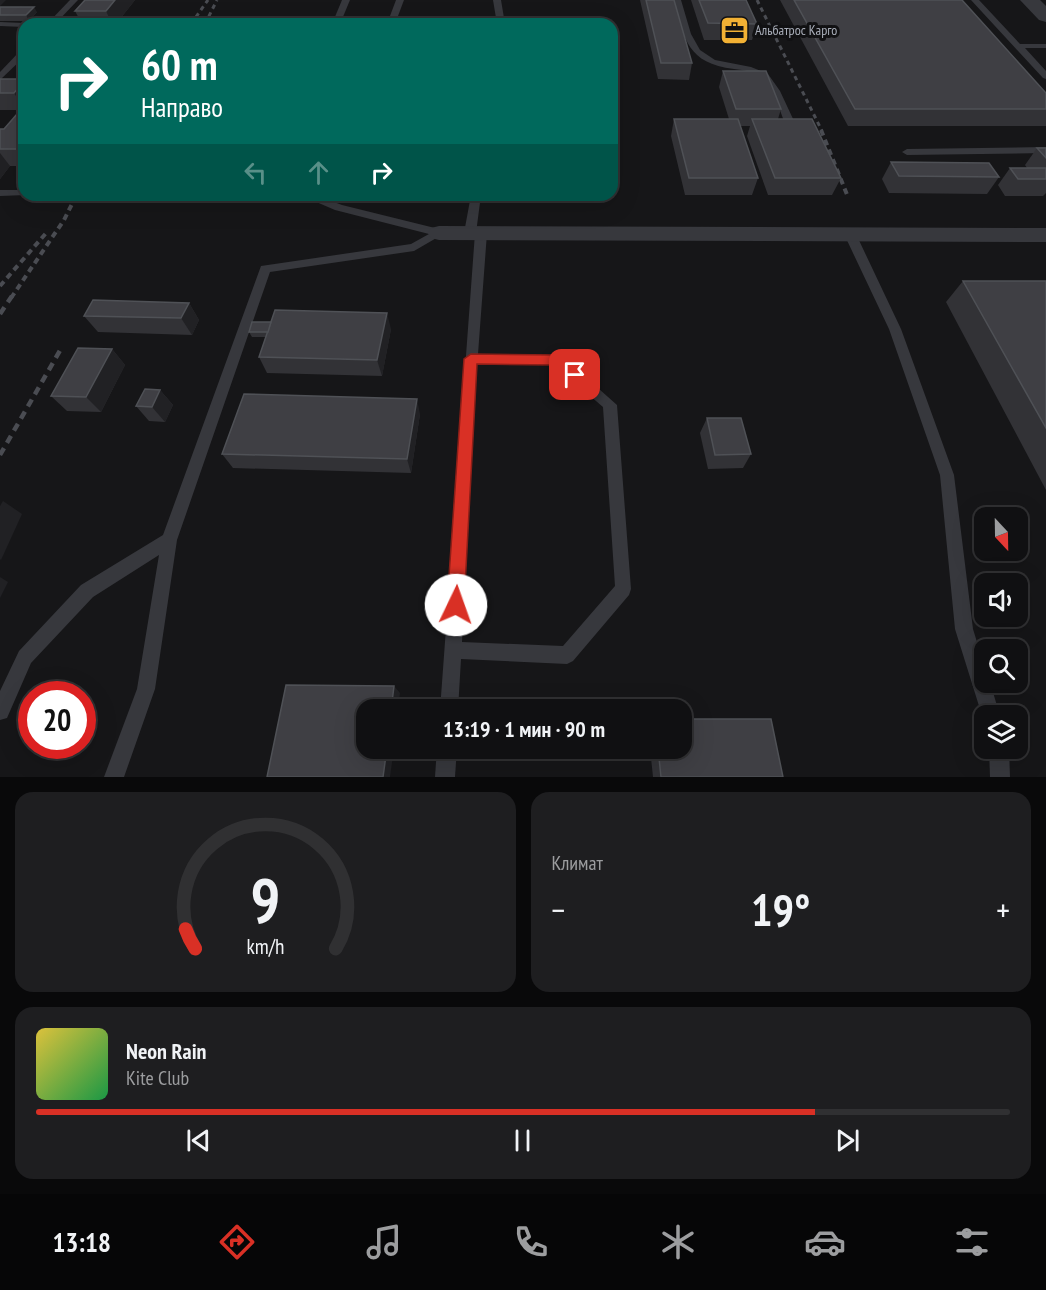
<!DOCTYPE html>
<html lang="ru">
<meta charset="utf-8">
<style>
body{margin:0;font-family:"PT Sans Narrow",sans-serif;background:#1e1e20;color:#f1f3f6;height:100vh;display:flex;flex-direction:column;font-size:22px;white-space:nowrap}
*{box-sizing:border-box;margin:0}
p{font-size:20px;color:#9c9d9f}
.icon{flex:none;width:33px;height:33px;fill:none;stroke:currentColor;stroke-width:2;stroke-linecap:round;stroke-linejoin:round}
.map{position:relative;height:777px;overflow:hidden}
.side{display:flex;flex-direction:column;gap:15px;padding:15px;background:#09090a;flex:1}
.side>*{flex:none}
.top-card{position:absolute;left:18px;top:18px;width:600px;height:183px;border-radius:18px;box-shadow:0 6px 24px #0002,0 0 0 2px #303032;background:#00695c;color:#fff;overflow:hidden}
.needle{width:39px;rotate:158deg}
.controls{position:absolute;left:974px;top:507px;display:grid;gap:12px}
.controls a{display:grid;place-items:center;width:54px;height:54px;border-radius:12px;background:#101012;box-shadow:0 6px 24px #0002,0 0 0 2px #303032;font-size:30px}
.speed{position:absolute;left:18px;top:681px;display:flex;gap:12px;font-size:30px;font-weight:700;text-align:center}
.speed>*{display:grid;place-content:center;width:78px;height:78px;border-radius:50%;background:#101012;box-shadow:0 6px 24px #0002,0 0 0 2px #303032;line-height:1}
.speed .limit{border:9px solid #d22;background:#fff;color:#111}
.pin{position:absolute;display:grid;place-items:center;width:51px;height:51px;color:#fff;margin:-26px;border-radius:12px;box-shadow:0 3px 9px #0006}
.me{position:absolute;width:66px;margin:-33px;rotate:3deg;stroke-linejoin:round;filter:drop-shadow(0 0 4px #0008)}
.turn{display:flex;align-items:center;gap:21px;height:126px;padding:0 24px;font-size:27px}
.turn .icon{width:78px;height:78px;stroke-width:2.5}
.turn b{display:block;font-size:42px;line-height:51px}
.lanes{display:flex;align-items:center;height:57px;padding:0 24px;background:#0003;justify-content:center;gap:30px;direction:ltr}
.lanes .off{opacity:.35}
.big{font-size:45px;font-weight:600;line-height:1.1}
.side .tile{flex:1;display:flex;flex-direction:column;justify-content:center;gap:9px;min-width:0;padding:0 21px;border-radius:18px;background:#1e1e20}
.side .dial{align-items:center;gap:0}
.dial svg{height:156px;overflow:visible;fill:none;stroke:#303032;stroke-width:7;stroke-linecap:round;text-anchor:middle}
.dial text{fill:#f1f3f6;stroke:none}
.song{display:flex;align-items:center;gap:18px}
.cover{width:72px;height:72px;border-radius:9px;background:linear-gradient(135deg,hsl(50 70% 55%),hsl(140 70% 35%))}
.played{height:6px;border-radius:3px;background:linear-gradient(90deg,#d93025 80%,#303032 80%)}
.keys{display:flex;justify-content:space-around;direction:ltr}
.heat{display:flex;justify-content:space-between;align-items:center;font-size:33px;direction:ltr}
.side .tiles{flex:1;display:grid;gap:15px;grid-template-columns:1fr 1fr}
.tile:last-child{grid-column:span 2}
.trip{position:absolute;left:356px;top:699px;width:336px;height:60px;border-radius:18px;background:#101012;box-shadow:0 6px 24px #0002,0 0 0 2px #303032;font-weight:600;line-height:60px;text-align:center}
.menu{display:flex;height:96px;justify-content:space-around;align-items:center;background:#060607;color:#9c9d9f}
.menu .icon{width:42px;height:42px}
.menu .on{color:#d93025}
.menu b{font-size:27px;color:#f1f3f6}
.map>svg:first-child{display:block}
.lines{fill:none;stroke-linecap:round;stroke-linejoin:round}
.service{fill:#37383d;fill-rule:evenodd}
.minor{fill:#37383d;fill-rule:evenodd}
.tertiary{fill:#37383d;fill-rule:evenodd}
.rail-far2{stroke:#4a4c52;stroke-width:3;stroke-dasharray:4.5 4;stroke-linecap:butt}
.rail-far1{stroke:#4a4c52;stroke-width:4;stroke-dasharray:6 4.5;stroke-linecap:butt}
.rail{stroke:#4a4c52;stroke-width:4.5;stroke-dasharray:8 6;stroke-linecap:butt}
.wall{fill:#323236}
.shaded-wall{fill:#212124}
.building{fill:#3f3f44;stroke:#4f5156;stroke-width:1.5}
.route{fill:#d93025;stroke:#8d1f18;stroke-width:1.5}
.labels{text-anchor:middle;stroke-width:6;stroke-linejoin:round;paint-order:stroke}
.far-poi-label{font-size:14px;fill:#a8adb8;stroke:#111113;text-anchor:start}
</style>
<div class="map">
<svg width="1046" height="777" viewBox="0 0 1046 777">
<rect width="100%" height="100%" fill="#161618"/>
<g class="lines">
<g class="service">
<polygon points="70,0 78,0 55,24 47,24"/>
<polygon points="342,0 350,0 340,24 332,24"/>
<polygon points="396,0 404,0 395,24 387,24"/>
<polygon points="493,0 501,0 505,24 497,24"/>
<path d="M673,0H681L691,34L700,50L715,60L751,67L768,74L780,91L794,121L792,123L784,121C779,108 774,90 764,80C756,72 744,70 734,69C687,63 685,40 673,0Z"/>
<polygon points="971,0 979,0 1020,44 1046,44 1046,48 1025,48 1046,71 1046,79 1043,78"/>
<polygon points="0,22 24,23 27,24 24,24 24,27 0,26"/>
<polygon points="21,50 24,50 24,57 0,80 0,72"/>
<polygon points="1046,147 1046,153 907,155 902,152 907,149"/>
<polygon points="0,190 22,190 26,195 0,196"/>
<polygon points="300,195 315,195 342,205 439,229 445,233 414,251 270,272 177,540 155,689 124,777 104,777 137,689 159,555 93,597 31,663 7,718 0,720 0,691 19,651 81,585 163,535 261,266 411,244 429,234 335,210"/>
<path d="M471,195H481L476,233L481,229L487,233L478,354L562,356L617,405L631,589L629,595L573,661L567,664L461,659L458,710H440L475,233L470,237L464,233ZM477,364L554,365L603,407L615,586L563,646L462,642Z"/>
<polygon points="850,230 856,234 901,329 954,475 973,629 984,665 984,682 990,682 1000,716 984,716 984,722 955,629 940,475 889,329 844,234"/>
<polygon points="437,748 457,748 455,777 435,777"/>
<polygon points="989,748 1009,748 1010,777 990,777"/>
</g>
<polygon class="minor" points="439,226 1046,228 1046,242 439,240 431,238 428,233 431,228"/>
<polygon class="tertiary" points="1020,0 1040,0 1046,6 1046,22 1039,20"/>
<g class="rail-far2">
<polyline points="742,0 758,38"/>
<polyline points="757,0 822,131"/>
<polyline points="191,24 208,0"/>
<polyline points="205,24 217,0"/>
</g>
<g class="rail-far1">
<polyline points="821,130 848,197"/>
<polyline points="0,286 47,232"/>
<polyline points="11,298 64,220 75,198"/>
</g>
<g class="rail">
<polyline points="0,314 12,296"/>
<polyline points="0,455 62,347"/>
</g>
</g>
<g class="wall">
<polygon points="85,0 135,0 116,24 82,24 75,11"/>
<polygon points="640,0 674,0 692,63 689,80 658,79"/>
<polygon points="691,0 746,0 757,24 752,40 704,40"/>
<polygon points="780,0 962,0 1046,93 1046,126 848,126"/>
<polygon points="0,7 37,12 29,21 0,21"/>
<polygon points="723,71 781,109 778,119 841,178 832,195 768,195 747,136 750,126 740,126 758,178 752,195 685,195 671,136 674,119 729,119 719,87"/>
<polygon points="0,79 24,79 24,166 10,166 0,179 0,129 4,129 21,110 0,110"/>
<polygon points="1037,148 1046,148 1046,193 1043,196 1005,196 998,185 1010,168 1027,168 1025,165"/>
<polygon points="891,162 999,177 987,194 889,193 882,179"/>
<polygon points="963,281 1046,281 1046,490 946,302"/>
<polygon points="189,303 199,320 192,335 98,332 84,316"/>
<polygon points="391,329 382,376 267,373 259,357 266,337 252,337 249,332"/>
<polygon points="112,349 125,365 101,412 67,411 51,396"/>
<polygon points="160,390 173,405 165,422 149,421 136,406"/>
<polygon points="420,414 411,473 233,468 222,454"/>
<polygon points="707,418 751,454 743,468 708,469 700,433"/>
<polygon points="650,748 681,748 783,777 653,777"/>
</g>
<g class="shaded-wall">
<polygon points="0,0 6,0 0,6"/>
<polygon points="115,0 135,0 116,24 112,24 106,11"/>
<polygon points="34,7 37,12 29,21 26,15"/>
<polygon points="24,81 24,108 14,93"/>
<polygon points="0,153 10,166 0,179"/>
<polygon points="189,303 199,320 192,335 181,318"/>
<polygon points="387,313 391,329 382,376 377,360"/>
<polygon points="112,349 125,365 101,412 86,397"/>
<polygon points="160,390 173,405 165,422 152,407"/>
<polygon points="417,399 420,414 411,473 407,459"/>
<polygon points="3,501 22,514 1,560 0,559 0,506"/>
<polygon points="0,577 8,582 0,598"/>
<polygon points="394,686 400,693 398,710 391,710"/>
<polygon points="387,748 394,748 390,777 383,777"/>
</g>
<g class="building">
<polygon points="85,0 115,0 106,11 75,11"/>
<polygon points="646,0 674,0 692,63 661,63"/>
<polygon points="699,0 746,0 757,24 708,23"/>
<polygon points="794,0 962,0 1046,93 1046,109 855,109"/>
<polygon points="0,7 34,7 26,15 0,15"/>
<polygon points="723,71 766,71 781,109 736,109"/>
<polygon points="0,79 24,79 24,81 14,93 0,93"/>
<polygon points="24,106 24,149 0,149 0,129 4,129"/>
<polygon points="674,119 738,119 758,178 689,178"/>
<polygon points="752,119 812,119 841,178 775,178"/>
<polygon points="1037,148 1046,148 1046,158"/>
<polygon points="891,162 989,163 999,177 899,176"/>
<polygon points="1010,168 1046,168 1046,179 1018,179"/>
<polygon points="963,281 1046,281 1046,428"/>
<polygon points="93,300 189,303 181,318 84,316"/>
<polygon points="275,310 387,313 377,360 259,357"/>
<polygon points="252,322 271,322 268,332 249,332"/>
<polygon points="78,348 112,349 86,397 51,396"/>
<polygon points="145,389 160,390 152,407 136,406"/>
<polygon points="244,394 417,399 407,459 222,454"/>
<polygon points="707,418 741,418 751,454 715,455"/>
<polygon points="286,685 394,686 391,710 366,710 366,748 387,748 383,777 267,777"/>
<polygon points="681,719 771,719 783,777 661,777 658,748 681,748"/>
</g>
<polygon class="route" points="471,354 557,355 562,356 582,375 575,380 554,365 477,364 464,605 462,611 456,614 450,611 447,605 464,359"/>
<defs>
<symbol id="office-square" viewBox="-11 -11 22 22"><rect x="-9" y="-9" width="18" height="18" rx="4" fill="#f2b134" stroke="#111113"/><path d="M-6-3h4V-5.5h4V-3h4V5H-6ZM-1-4.5V-3h2v-1.5ZM-6 0V1H6V0Z" fill="#111"/></symbol>
</defs>
<g fill-rule="evenodd">
<use href="#office-square" x="718" y="14" width="33" height="33"/>
</g>
<g class="labels">
<g class="far-poi-label">
<text x="755" y="35">Альбатрос Карго</text>
</g>
</g>
</svg>
<div class="controls">
<a><svg class="needle" viewBox="-14 -14 28 28"><path d="M0-13l5 13h-10z" fill="#e53935"/><path d="M0 13l5-13h-10z" fill="#9c9d9f"/></svg></a>
<a><svg class="icon" aria-label="sound" viewBox="0 0 24 24"><path d="M4 9h4l5-4v14l-5-4H4zM17 9q2 3 0 6"/></svg></a>
<a><svg class="icon" aria-label="search" viewBox="0 0 24 24"><circle cx="10" cy="10" r="6"/><path d="M15 15l6 6"/></svg></a>
<a><svg class="icon" aria-label="layers" viewBox="0 0 24 24"><path d="M12 4l9 5-9 5-9-5zM3 14l9 5 9-5"/></svg></a>
</div>
<div class="speed"><div class="limit">20</div></div>
<div class="pin" style="left:575px;top:375px;background:#d93025"><svg class="icon" aria-label="arrive" viewBox="0 0 24 24"><path d="M6 21V4h12l-3 4 3 4H6"/></svg></div>
<svg class="me" style="left:456px;top:605px" viewBox="-20 -20 40 40"><circle r="19" fill="#fff"/><path d="M0-13L10 11 0 6-10 11z" fill="#d93025"/></svg>
<div class="trip">13:19 · 1 мин · 90 m</div>
<div class="top-card">
<div class="turn"><svg class="icon" aria-label="right" viewBox="0 0 24 24"><path d="M7 20v-9h11M14 6l5 5-5 5"/></svg><div><b>60 m</b>Направо</div></div>
<div class="lanes"><svg class="icon off" aria-label="left" viewBox="0 0 24 24"><path d="M17 20v-9H6M10 6l-5 5 5 5"/></svg><svg class="icon off" aria-label="ahead" viewBox="0 0 24 24"><path d="M12 20V5M6 11l6-6 6 6"/></svg><svg class="icon" aria-label="right" viewBox="0 0 24 24"><path d="M7 20v-9h11M14 6l5 5-5 5"/></svg></div>
</div>
</div>
<section class="side">
<div class="tiles">
<div class="tile dial"><svg viewBox="0 0 100 80">
<path d="M14 69A42 42 0 1 1 86 69"/>
<path d="M14 69A42 42 0 0 1 9 59" stroke="#d93025"/>
<text x="50" y="56" font-size="32" font-weight="700">9</text>
<text x="50" y="72" font-size="11">km/h</text>
</svg></div>
<div class="tile"><p>Климат</p>
<div class="heat"><a>−</a><b class="big">19°</b><a>+</a></div>
</div>
<div class="tile">
<div class="song"><i class="cover"></i><div><b>Neon Rain</b><p>Kite Club</p></div></div>
<div class="played"></div>
<div class="keys"><svg class="icon" aria-label="previous" viewBox="0 0 24 24"><path d="M18 5L8 12l10 7zM5 5v14"/></svg><svg class="icon" aria-label="pause" viewBox="0 0 24 24"><path d="M8 5v14M16 5v14"/></svg><svg class="icon" aria-label="next" viewBox="0 0 24 24"><path d="M6 5l10 7-10 7zM19 5v14"/></svg></div>
</div>
</div>
</section>
<nav class="menu">
<b>13:18</b>
<svg class="icon on" aria-label="directions" viewBox="0 0 24 24"><path d="M12 3l9 9-9 9-9-9zM9 14v-3h6M13 9l2 2-2 2"/></svg>
<svg class="icon" aria-label="music" viewBox="0 0 24 24"><path d="M9 18V5l10-2v13"/><circle cx="6" cy="18" r="3"/><circle cx="16" cy="16" r="3"/></svg>
<svg class="icon" aria-label="phone" viewBox="0 0 24 24"><path d="M5 4h4l2 5-3 2q2 4 5 5l2-3 5 2v4C11 20 4 13 5 4z"/></svg>
<svg class="icon" aria-label="climate" viewBox="0 0 24 24"><path d="M12 3v18M4 7l16 10M4 17L20 7"/></svg>
<svg class="icon" aria-label="car" viewBox="0 0 24 24"><path d="M5 17H2v-5l4-1 3-4h7l3 4 3 1v5h-3M9 17h6M6 11h13"/><circle cx="7" cy="17" r="2"/><circle cx="17" cy="17" r="2"/></svg>
<svg class="icon" aria-label="filters" viewBox="0 0 24 24"><path d="M4 7h16M4 17h16"/><circle cx="9" cy="7" r="2"/><circle cx="15" cy="17" r="2"/></svg>
</nav>
